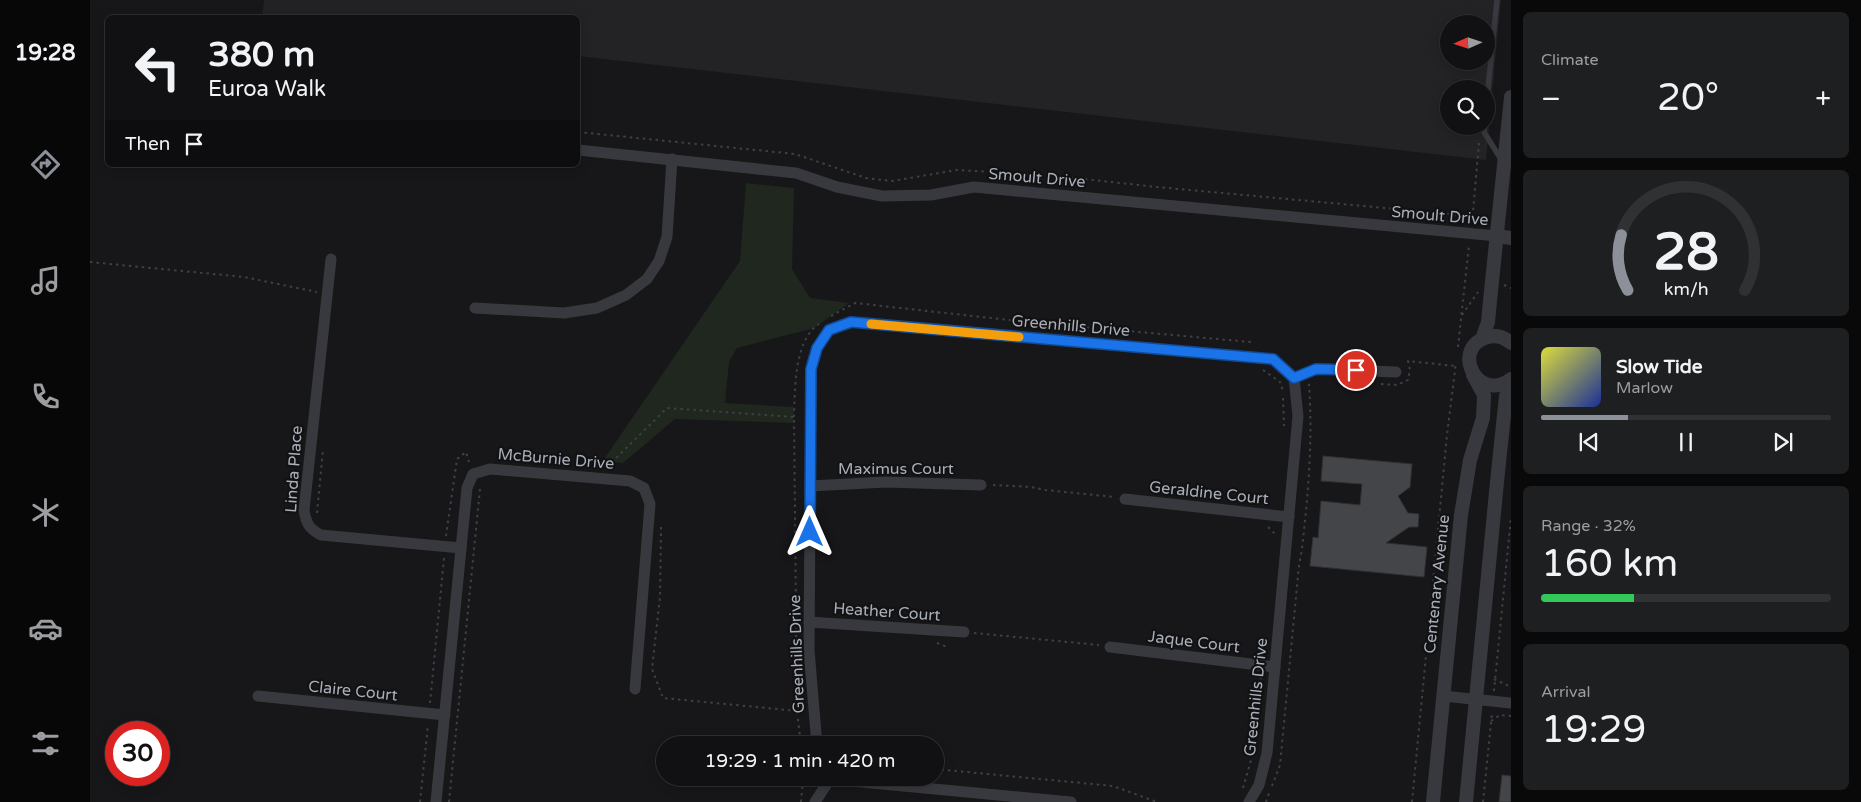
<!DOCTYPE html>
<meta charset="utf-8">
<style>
body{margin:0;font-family:"Varela Round",sans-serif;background:#1e1f21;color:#f1f3f6;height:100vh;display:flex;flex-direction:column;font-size:19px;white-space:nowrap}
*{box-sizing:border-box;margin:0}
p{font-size:16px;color:#9c9da0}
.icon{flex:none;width:28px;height:28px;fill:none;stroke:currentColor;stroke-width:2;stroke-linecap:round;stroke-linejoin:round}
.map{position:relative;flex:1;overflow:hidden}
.sheet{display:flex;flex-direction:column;gap:12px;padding:12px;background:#09090a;width:350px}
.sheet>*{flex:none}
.guide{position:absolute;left:15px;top:15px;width:475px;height:152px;border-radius:8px;box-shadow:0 2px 12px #0003,0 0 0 1px #303133;background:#111113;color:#f1f3f6;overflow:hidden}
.needle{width:32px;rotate:267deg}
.controls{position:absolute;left:1350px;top:15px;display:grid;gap:10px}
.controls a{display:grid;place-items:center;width:55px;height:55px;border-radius:50%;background:#111113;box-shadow:0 2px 12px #0003,0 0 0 1px #303133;font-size:25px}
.speed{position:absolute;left:15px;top:721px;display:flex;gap:10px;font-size:25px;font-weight:700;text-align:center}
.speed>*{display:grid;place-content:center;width:65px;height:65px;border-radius:50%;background:#111113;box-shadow:0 2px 12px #0003,0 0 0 1px #303133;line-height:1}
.speed .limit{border:8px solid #d22;background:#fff;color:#111}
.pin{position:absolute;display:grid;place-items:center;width:42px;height:42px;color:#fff;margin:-21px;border:2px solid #fff;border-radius:50%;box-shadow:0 1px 5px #0007}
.me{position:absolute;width:55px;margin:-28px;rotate:0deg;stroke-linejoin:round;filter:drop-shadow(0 0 4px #0008)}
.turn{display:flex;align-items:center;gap:18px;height:105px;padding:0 20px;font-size:22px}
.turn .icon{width:65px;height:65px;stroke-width:2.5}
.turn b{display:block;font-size:35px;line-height:42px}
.then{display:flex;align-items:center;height:48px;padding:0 20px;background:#0003;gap:10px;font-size:19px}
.big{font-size:38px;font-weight:600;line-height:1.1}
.sheet .tile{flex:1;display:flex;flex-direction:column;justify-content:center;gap:8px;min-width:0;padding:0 18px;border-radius:8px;background:#1e1f21}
.sheet .dial{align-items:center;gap:0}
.dial svg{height:130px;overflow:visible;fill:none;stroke:#303133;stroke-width:7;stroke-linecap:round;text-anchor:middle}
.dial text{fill:#f1f3f6;stroke:none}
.song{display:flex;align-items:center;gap:15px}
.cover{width:60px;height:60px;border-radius:8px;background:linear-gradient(135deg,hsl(60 70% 55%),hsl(230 70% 35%))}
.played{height:5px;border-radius:2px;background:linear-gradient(90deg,#8c9099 30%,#303133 30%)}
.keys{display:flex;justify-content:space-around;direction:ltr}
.heat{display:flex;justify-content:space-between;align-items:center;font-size:28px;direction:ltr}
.charge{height:8px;border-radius:4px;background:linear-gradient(90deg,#34c759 32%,#303133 0)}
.trip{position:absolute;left:566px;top:736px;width:288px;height:50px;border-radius:25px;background:#111113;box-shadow:0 2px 12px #0003,0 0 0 1px #303133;font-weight:600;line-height:50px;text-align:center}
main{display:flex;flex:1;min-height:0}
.tab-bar{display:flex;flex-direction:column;width:90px;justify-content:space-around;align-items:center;background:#070708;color:#9c9da0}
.tab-bar .icon{width:35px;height:35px}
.tab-bar .selected{color:#8c9099}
.tab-bar b{font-size:22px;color:#f1f3f6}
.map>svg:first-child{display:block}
.built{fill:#232326;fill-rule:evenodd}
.green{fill:#1f271f}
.building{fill:#434549;stroke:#313135}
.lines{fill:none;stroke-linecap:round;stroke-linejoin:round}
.path{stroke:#3e4045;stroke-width:2;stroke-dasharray:2.5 4;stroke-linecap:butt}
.service{stroke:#38393e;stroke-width:5.5}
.minor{stroke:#38393e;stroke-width:11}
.tertiary{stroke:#38393e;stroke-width:14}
.route-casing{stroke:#114b97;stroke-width:12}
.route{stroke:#1a73e8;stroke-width:9}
.slow{stroke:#f59e0b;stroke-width:9}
.labels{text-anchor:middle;stroke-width:4.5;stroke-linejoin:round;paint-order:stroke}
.street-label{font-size:16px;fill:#a9afb9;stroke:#121214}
</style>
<main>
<nav class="tab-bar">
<b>19:28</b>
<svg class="icon selected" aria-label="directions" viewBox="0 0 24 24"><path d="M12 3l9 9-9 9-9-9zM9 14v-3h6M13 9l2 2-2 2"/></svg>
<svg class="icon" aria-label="music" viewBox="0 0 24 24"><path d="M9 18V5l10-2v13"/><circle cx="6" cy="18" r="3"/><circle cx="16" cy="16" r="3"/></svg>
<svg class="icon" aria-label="phone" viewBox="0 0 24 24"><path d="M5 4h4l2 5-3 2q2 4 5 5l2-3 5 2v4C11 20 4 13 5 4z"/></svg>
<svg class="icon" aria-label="climate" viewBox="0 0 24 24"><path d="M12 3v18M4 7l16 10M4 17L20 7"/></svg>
<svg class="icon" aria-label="car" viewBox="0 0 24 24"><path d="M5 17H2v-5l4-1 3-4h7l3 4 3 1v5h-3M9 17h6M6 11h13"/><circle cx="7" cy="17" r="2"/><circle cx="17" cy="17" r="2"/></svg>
<svg class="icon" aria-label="filters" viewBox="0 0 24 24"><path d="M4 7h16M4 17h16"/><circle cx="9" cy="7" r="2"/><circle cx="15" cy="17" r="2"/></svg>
</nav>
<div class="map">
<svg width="1421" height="802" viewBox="0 0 1421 802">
<rect width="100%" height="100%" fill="#171719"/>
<path class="built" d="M174,0H1411L1396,160L488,56V18H172ZM1359,24H1396V61H1359ZM1359,89H1396V126H1359Z"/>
<polygon class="green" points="656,183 704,188 702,269 720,298 759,303 724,328 647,348 639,362 635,403 704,407 703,423 585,419 533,463 512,462 650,261"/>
<g class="building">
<polygon points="1233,456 1322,464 1320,487 1308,496 1318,513 1329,514 1328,527 1319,527 1296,543 1337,547 1334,577 1220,566 1223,537 1228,538 1231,501 1270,505 1272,484 1231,481"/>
<polygon points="1412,775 1421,776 1421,802 1409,802"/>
</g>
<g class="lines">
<g class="path">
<polyline points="488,132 705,154 776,178 802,181 867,170 957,175 1067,187 1382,216"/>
<polyline points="1382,223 1389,143"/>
<polyline points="0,262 154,277 227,292"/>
<polyline points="1414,285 1421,288"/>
<polyline points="1372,315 1388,292"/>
<polyline points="741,316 765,303 937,322 1161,342 1161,345"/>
<polyline points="1368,347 1379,245"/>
<polyline points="1173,370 1190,382 1193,391"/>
<polyline points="1291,384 1307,385 1318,380 1320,370 1318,361 1365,366"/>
<polyline points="1193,398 1194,426"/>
<path d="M704,417C705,389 704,340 729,324"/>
<polyline points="517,467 577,408 704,417 707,711 711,745"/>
<polyline points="903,485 941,487 955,490 1025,497"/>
<polyline points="227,513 233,450"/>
<polyline points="571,527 570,597 562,669 573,698 707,711"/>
<polyline points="1178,527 1185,534"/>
<polyline points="356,536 367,459 376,452 379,462"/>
<polyline points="884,633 1009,645"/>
<polyline points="847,643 855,646 858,643"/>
<polyline points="1173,655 1175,639"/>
<polyline points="1404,679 1421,687"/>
<polyline points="1404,691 1421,517"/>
<polyline points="340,703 354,558"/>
<polyline points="1401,721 1410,715 1421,716"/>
<polyline points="845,769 1023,786 1067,802"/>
<path d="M1182,786L1190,765L1209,565C1213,547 1214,529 1216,511C1220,469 1222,426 1219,384"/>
<polyline points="1153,788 1161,760 1171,677"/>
<polyline points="330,802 338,725"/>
<polyline points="359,802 390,489"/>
<polyline points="711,802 713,778"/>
<polyline points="1176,802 1179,793"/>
<polyline points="1322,802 1357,435 1366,362"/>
<polyline points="1393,802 1402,713"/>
</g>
<g class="service">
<polyline points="1396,108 1407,0"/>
<polyline points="1395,126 1394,132 1412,161"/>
</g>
<g class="minor">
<polyline points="488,150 706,173 747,187 792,196 841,195 884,187 1407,236"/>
<path d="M241,259L214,510C216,523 219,529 231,535L371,548"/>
<polyline points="385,308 474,313 507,308 536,295 557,279 569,261 577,237 582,159"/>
<polyline points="1204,378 1226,369 1306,372"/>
<polyline points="720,486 796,482 891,485"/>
<polyline points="1035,499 1199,517"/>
<polyline points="719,622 874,632"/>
<polyline points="1020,647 1185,667"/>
<polyline points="168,696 355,715"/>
<polyline points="1353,696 1421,703"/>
<polyline points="727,745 719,650 721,369 727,348 739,330 761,322 1183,359 1204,378 1208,416 1177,753 1169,785 1159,802"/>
<polyline points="346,802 377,488 383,474 400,469 540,481 554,488 560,504 545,689"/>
<polyline points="725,802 740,779 981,802"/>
</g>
<g class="tertiary">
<polyline points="1407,236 1421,238"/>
<polyline points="1392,339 1398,322 1400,301 1421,97"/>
<path d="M1421,343C1413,336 1405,334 1395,338C1361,350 1388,404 1421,379"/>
<polyline points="1343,802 1371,515 1380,460 1393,418 1394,395 1383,375"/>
<polyline points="1376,802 1407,482 1416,396 1421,382"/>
</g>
</g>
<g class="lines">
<defs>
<polyline id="route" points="720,532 721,369 727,348 739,330 761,322 1183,359 1204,378 1226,369 1266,370"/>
</defs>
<use href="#route" class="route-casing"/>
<use href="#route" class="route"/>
<polyline class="slow" points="781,324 929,337"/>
</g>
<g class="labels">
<g class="street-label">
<text transform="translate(947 177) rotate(5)" y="6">Smoult Drive</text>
<text transform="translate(1350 215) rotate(5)" y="6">Smoult Drive</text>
<text transform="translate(981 325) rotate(5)" y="6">Greenhills Drive</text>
<text transform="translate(466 458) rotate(5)" y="6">McBurnie Drive</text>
<text x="806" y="474">Maximus Court</text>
<text transform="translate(203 469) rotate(-86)" y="6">Linda Place</text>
<text transform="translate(1119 492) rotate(6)" y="6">Geraldine Court</text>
<text transform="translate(1346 584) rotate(-84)" y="6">Centenary Avenue</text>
<text transform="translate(797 611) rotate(4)" y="6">Heather Court</text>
<text transform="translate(1104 641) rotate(7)" y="6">Jaque Court</text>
<text transform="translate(706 654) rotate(-92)" y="6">Greenhills Drive</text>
<text transform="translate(263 690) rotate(6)" y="6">Claire Court</text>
<text transform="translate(1165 697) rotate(-84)" y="6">Greenhills Drive</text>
</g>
</g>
</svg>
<div class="controls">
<a><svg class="needle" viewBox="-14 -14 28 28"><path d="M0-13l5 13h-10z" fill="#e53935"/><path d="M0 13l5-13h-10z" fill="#9c9da0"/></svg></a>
<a><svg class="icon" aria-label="search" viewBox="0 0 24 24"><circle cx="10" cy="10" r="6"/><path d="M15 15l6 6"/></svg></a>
</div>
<div class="speed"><div class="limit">30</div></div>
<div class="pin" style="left:1266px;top:370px;background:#d93025"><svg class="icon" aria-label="arrive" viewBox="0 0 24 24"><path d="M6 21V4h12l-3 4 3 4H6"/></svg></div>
<svg class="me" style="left:720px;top:532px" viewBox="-20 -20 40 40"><path d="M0-17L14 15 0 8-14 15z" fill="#1a73e8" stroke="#fff" stroke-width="4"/></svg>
<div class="trip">19:29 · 1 min · 420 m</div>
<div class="guide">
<div class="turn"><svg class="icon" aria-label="left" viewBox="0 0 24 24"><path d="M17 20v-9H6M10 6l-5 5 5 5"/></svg><div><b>380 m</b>Euroa Walk</div></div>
<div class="then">Then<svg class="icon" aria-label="arrive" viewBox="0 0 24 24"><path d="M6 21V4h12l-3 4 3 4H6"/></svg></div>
</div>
</div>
<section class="sheet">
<div class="tile"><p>Climate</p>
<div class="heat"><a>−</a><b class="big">20°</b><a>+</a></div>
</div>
<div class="tile dial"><svg viewBox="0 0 100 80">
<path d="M14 69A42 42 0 1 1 86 69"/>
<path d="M14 69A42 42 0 0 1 10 35" stroke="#8c9099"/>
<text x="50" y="56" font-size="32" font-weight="700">28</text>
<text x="50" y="72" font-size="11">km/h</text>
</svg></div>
<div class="tile">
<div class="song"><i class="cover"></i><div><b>Slow Tide</b><p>Marlow</p></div></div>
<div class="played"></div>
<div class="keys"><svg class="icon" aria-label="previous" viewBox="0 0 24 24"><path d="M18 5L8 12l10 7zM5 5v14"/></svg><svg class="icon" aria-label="pause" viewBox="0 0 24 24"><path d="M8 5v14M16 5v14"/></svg><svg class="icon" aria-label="next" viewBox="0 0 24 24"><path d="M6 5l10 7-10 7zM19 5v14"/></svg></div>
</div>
<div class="tile"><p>Range · 32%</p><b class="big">160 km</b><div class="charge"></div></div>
<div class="tile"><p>Arrival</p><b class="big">19:29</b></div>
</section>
</main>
